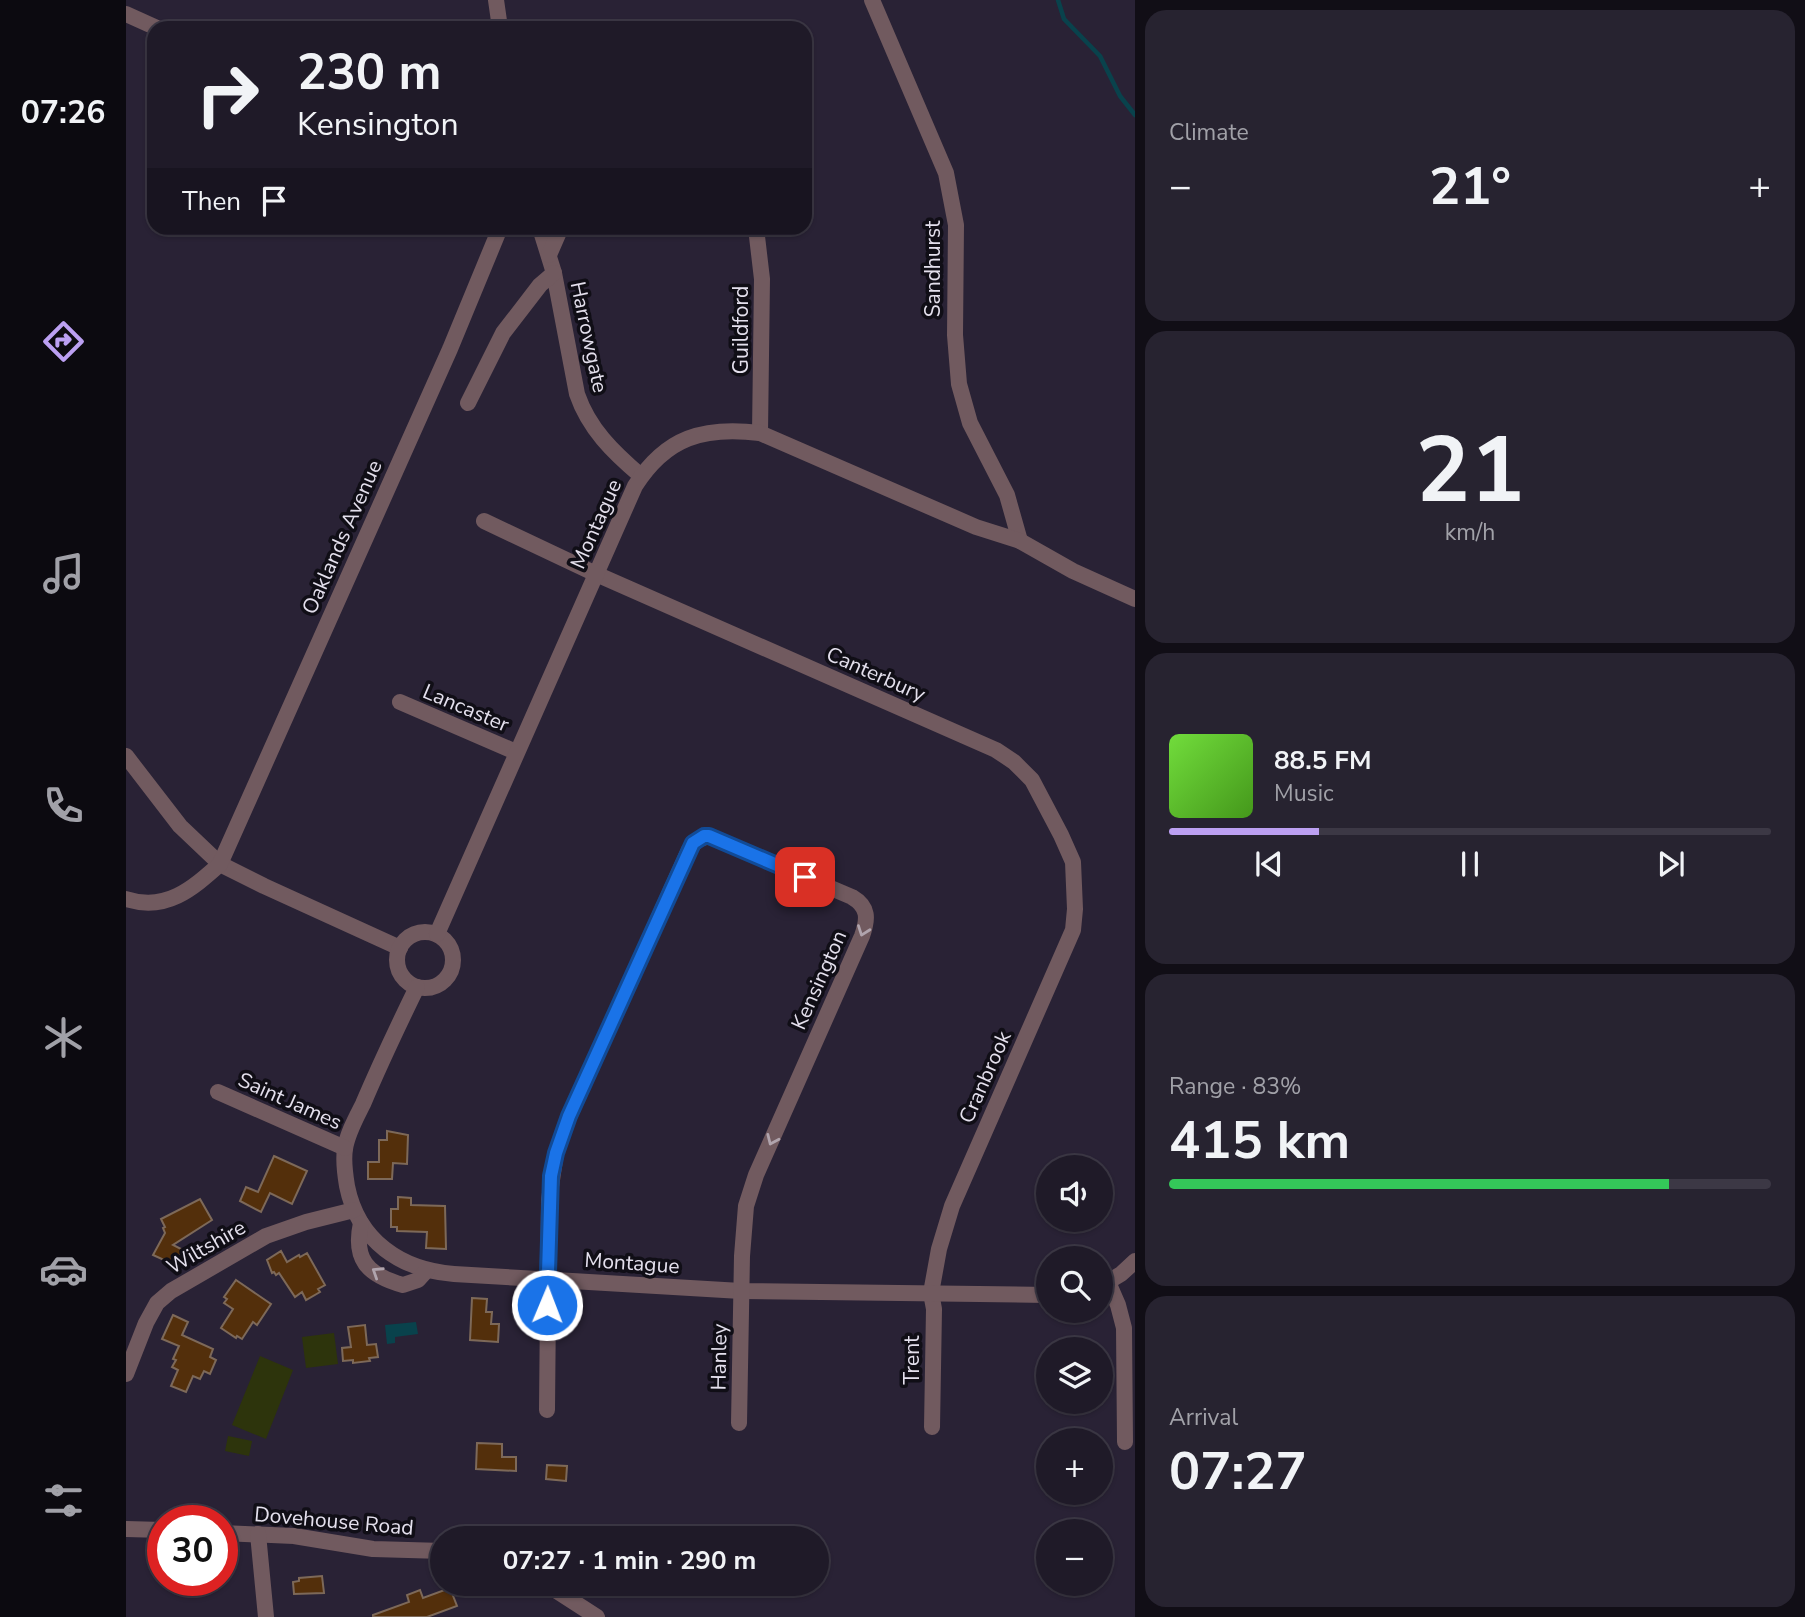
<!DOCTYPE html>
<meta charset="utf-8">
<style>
body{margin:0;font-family:"Nunito Sans",sans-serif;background:#272330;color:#f1f3f6;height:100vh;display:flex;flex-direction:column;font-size:26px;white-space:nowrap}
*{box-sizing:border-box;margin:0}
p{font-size:23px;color:#a1a1a8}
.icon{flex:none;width:38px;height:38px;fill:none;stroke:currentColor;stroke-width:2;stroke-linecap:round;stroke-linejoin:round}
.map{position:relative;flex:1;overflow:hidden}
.drawer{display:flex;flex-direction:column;gap:10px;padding:10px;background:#110e16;width:670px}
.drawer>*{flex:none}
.hud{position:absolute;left:21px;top:21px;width:665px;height:214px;border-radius:21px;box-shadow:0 2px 5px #0004,0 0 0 2px #3c3845;background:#1f1a28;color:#f1f3f6;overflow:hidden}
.controls{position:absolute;left:910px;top:1155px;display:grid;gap:14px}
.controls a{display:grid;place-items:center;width:77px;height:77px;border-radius:50%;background:#1f1a28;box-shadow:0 2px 5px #0004,0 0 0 2px #3c3845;font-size:35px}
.speed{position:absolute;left:21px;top:1505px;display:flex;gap:14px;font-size:35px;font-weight:700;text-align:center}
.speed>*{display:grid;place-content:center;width:91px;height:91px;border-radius:50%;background:#1f1a28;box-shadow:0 2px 5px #0004,0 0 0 2px #3c3845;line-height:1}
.speed .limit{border:10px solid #d22;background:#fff;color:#111}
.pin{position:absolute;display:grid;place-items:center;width:60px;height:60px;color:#fff;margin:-30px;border-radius:14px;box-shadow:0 4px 10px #0006}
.me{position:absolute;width:77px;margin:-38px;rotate:1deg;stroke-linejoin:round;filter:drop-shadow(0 0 5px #0008)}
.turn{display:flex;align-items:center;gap:24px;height:147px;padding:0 35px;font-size:32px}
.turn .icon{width:91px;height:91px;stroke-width:2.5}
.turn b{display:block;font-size:49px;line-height:60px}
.then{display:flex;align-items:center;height:66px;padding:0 35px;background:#0003;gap:14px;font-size:26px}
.big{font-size:52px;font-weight:700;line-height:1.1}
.drawer .card{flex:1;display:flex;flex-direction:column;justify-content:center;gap:10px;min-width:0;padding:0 24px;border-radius:21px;background:#272330}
.drawer .dial{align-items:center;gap:0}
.dial b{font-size:91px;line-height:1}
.song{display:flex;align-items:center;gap:21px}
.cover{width:84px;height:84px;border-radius:10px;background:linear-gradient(135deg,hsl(100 70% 55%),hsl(100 70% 35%))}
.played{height:7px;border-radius:4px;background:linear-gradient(90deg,#bca0f2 25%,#3c3845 25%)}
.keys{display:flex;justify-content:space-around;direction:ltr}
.heat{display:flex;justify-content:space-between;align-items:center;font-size:38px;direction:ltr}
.charge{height:10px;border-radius:5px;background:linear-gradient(90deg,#34c759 83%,#3c3845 0)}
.trip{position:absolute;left:304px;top:1526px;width:399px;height:70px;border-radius:35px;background:#1f1a28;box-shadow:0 2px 5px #0004,0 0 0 2px #3c3845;font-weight:700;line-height:70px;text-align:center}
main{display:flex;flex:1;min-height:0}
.tab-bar{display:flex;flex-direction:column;width:126px;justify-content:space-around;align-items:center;background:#0c0a10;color:#a1a1a8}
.tab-bar .icon{width:49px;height:49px}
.tab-bar .on{color:#bca0f2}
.tab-bar b{font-size:32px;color:#f1f3f6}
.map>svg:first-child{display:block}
.green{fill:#2d340c}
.water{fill:#09424c}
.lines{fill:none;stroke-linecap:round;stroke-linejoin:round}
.stream{stroke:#09424c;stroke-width:4.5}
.building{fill:#532f0b;stroke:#7d6959;stroke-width:2}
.minor{stroke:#715a5f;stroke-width:16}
.oneway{stroke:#b0a4ad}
.route-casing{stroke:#114b97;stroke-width:18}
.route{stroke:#1a73e8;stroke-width:12}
.labels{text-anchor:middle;stroke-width:7;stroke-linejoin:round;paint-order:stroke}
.street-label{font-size:21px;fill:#e4e0ed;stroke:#100e16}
</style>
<main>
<nav class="tab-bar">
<b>07:26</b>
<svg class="icon on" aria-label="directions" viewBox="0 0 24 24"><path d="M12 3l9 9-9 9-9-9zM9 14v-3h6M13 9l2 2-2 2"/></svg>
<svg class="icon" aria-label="music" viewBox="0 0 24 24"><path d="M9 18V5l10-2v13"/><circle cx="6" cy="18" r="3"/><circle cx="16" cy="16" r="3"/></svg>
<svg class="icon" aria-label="phone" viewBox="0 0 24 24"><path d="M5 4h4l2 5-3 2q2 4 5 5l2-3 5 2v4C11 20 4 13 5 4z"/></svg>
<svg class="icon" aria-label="climate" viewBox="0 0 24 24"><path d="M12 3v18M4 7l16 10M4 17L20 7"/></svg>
<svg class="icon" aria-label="car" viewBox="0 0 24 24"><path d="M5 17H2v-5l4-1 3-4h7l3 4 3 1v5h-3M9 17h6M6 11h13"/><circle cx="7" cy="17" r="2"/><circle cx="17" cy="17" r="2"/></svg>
<svg class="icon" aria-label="filters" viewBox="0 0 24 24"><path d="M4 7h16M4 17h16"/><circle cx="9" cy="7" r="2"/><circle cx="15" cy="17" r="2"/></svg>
</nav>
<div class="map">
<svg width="1009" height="1617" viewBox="0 0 1009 1617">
<rect width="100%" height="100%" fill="#292235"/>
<g class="green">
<polygon points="208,1333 212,1364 180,1368 176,1337"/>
<polygon points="134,1356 167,1370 140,1439 106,1425"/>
<polygon points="102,1436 126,1441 123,1456 99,1451"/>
</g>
<polygon class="water" points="290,1322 292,1334 269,1337 269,1343 261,1344 259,1325"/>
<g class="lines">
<polyline class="stream" points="932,0 938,19 974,56 994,96 1009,115"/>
</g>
<g class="building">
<polygon points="261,1131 282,1135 281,1164 267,1163 266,1179 242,1179 242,1162 253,1162 253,1140 261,1140"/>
<polygon points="148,1156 181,1171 166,1204 144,1193 135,1212 114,1201 120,1187 132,1192"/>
<polygon points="272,1197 285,1198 285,1205 319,1206 320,1249 300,1248 301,1232 271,1231 271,1227 265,1227 265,1209 272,1209"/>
<polygon points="74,1199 86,1220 47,1245 57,1250 49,1265 27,1255 39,1233 37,1228 39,1227 35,1219"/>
<polygon points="155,1251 161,1262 173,1255 174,1257 181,1253 199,1285 192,1289 194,1292 180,1300 176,1292 169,1297 153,1273 150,1275 148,1272 146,1273 141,1260"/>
<polygon points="110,1280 145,1304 131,1325 127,1322 116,1339 111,1336 110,1338 95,1328 107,1309 98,1303 101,1299 98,1297"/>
<polygon points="346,1298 361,1299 360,1312 366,1312 365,1324 373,1324 372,1342 344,1340"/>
<polygon points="47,1315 62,1322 56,1335 87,1349 84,1357 90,1360 84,1374 78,1371 74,1379 67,1376 60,1392 45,1386 52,1370 46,1367 50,1360 47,1359 53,1346 36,1339"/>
<polygon points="239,1325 241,1345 250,1344 252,1357 243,1358 244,1361 227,1363 227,1360 217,1361 216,1348 225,1347 222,1327"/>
<polygon points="351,1443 376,1444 376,1457 390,1457 390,1471 350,1469"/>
<polygon points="421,1465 441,1466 440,1481 420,1479"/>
<polygon points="196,1576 198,1593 168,1594 167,1582 173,1581 173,1578"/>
<polygon points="324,1588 331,1606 301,1617 247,1617 247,1615 283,1602 281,1595 294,1590 297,1598"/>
</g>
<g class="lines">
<g class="minor">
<polyline points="370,0 374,28"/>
<polyline points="746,0 820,173 830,225 829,335 833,384 844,423 881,495 894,541"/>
<polyline points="0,14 31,28"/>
<path d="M414,228L428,273L451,394C463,429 487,452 515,476"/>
<polyline points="630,228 636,279 634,433"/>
<polyline points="423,255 433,232 432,228"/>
<polyline points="342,403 377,333 414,285 428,273"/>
<polyline points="358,521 470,574 870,750 888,762 906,780 935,835 947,862 949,909 947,930 826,1206 813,1249 805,1293 808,1309 806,1427"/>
<polyline points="274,702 390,752"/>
<polyline points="0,756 54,826 94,864 138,886 274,948"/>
<path d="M0,899C40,912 66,889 94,864L324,349L374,228"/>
<circle cx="299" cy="960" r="28"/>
<path d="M311,934L509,486C540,437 578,426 634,433L850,527L894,541L947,571L1009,599"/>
<path d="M291,987C272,1026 254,1064 237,1104C230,1118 221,1134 219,1149C217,1161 219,1174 221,1186C232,1241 275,1270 328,1274L615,1291L922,1295"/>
<polyline points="92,1092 219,1148"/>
<path d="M235,1223C227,1259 241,1275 277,1285L292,1280L301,1270"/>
<polyline points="982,1282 992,1305 998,1328 999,1442"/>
<polyline points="975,1286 995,1274 1009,1261"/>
<polyline points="0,1374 20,1323 31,1303 45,1291 140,1236 180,1222 228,1210"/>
<path d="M421,1410L423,1200L430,1153L443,1117L563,850L571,840L583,836L726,897C743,907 742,919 736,936L630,1175L620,1206L616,1256L613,1423"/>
<polyline points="0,1529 37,1530"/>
<polyline points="96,1533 168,1536 247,1549 317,1551"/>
<polyline points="132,1534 140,1617"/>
<polyline points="420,1584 471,1617"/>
</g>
</g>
<defs><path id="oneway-chevron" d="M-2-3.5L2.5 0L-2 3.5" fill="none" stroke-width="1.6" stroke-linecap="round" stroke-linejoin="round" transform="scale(1.75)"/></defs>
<g class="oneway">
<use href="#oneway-chevron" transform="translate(737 931) rotate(110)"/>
<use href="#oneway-chevron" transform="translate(646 1140) rotate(114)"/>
<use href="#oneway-chevron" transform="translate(251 1272) rotate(-147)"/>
</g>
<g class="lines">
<defs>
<polyline id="route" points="421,1305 425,1176 430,1153 443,1116 567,843 578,836 583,836 679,877"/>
</defs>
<use href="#route" class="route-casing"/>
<use href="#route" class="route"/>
</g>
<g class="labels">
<g class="street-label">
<text transform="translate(807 269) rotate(-90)" y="7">Sandhurst</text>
<text transform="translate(615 330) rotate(-90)" y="7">Guildford</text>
<text transform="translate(463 337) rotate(78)" y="7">Harrowgate</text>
<text transform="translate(470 524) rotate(-66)" y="7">Montague</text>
<text transform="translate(216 537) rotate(-66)" y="7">Oaklands Avenue</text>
<text transform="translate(750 674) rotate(24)" y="7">Canterbury</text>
<text transform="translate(340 708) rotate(23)" y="7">Lancaster</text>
<text transform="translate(693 980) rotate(-66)" y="7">Kensington</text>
<text transform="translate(859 1077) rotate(-66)" y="7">Cranbrook</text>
<text transform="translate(164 1101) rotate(24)" y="7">Saint James</text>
<text transform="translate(80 1247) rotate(-30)" y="7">Wiltshire</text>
<text transform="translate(506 1263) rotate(4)" y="7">Montague</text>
<text transform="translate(593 1357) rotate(-89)" y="7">Hanley</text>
<text transform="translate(786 1360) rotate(-90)" y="7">Trent</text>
<text transform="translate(208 1521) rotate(5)" y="7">Dovehouse Road</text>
</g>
</g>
</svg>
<div class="controls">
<a><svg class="icon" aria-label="sound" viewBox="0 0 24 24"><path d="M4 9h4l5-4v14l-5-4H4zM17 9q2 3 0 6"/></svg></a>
<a><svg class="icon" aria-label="search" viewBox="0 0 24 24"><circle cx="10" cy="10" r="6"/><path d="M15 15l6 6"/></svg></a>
<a><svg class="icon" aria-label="layers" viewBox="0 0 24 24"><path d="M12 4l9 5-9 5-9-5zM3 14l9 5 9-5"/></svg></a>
<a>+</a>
<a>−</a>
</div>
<div class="speed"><div class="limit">30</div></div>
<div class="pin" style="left:679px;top:877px;background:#d93025"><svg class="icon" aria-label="arrive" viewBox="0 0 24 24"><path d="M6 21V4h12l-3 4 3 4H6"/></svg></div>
<svg class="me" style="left:421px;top:1305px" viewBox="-20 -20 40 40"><circle r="17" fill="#1a73e8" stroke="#fff" stroke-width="3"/><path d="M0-11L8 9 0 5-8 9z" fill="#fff"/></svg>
<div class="trip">07:27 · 1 min · 290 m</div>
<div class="hud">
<div class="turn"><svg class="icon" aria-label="right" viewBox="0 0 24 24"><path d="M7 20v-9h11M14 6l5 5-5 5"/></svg><div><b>230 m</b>Kensington</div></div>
<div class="then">Then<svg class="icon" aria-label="arrive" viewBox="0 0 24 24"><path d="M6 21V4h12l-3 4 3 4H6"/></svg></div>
</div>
</div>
<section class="drawer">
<div class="card"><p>Climate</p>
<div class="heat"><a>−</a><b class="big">21°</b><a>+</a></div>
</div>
<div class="card dial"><b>21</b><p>km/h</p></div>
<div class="card">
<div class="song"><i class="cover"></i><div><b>88.5 FM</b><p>Music</p></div></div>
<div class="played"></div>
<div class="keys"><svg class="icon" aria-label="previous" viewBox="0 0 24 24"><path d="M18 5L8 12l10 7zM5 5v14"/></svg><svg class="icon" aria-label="pause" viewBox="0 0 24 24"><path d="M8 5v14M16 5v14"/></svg><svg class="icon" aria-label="next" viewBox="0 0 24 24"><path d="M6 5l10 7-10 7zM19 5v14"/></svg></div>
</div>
<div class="card"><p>Range · 83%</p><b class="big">415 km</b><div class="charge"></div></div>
<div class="card"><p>Arrival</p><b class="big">07:27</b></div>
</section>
</main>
